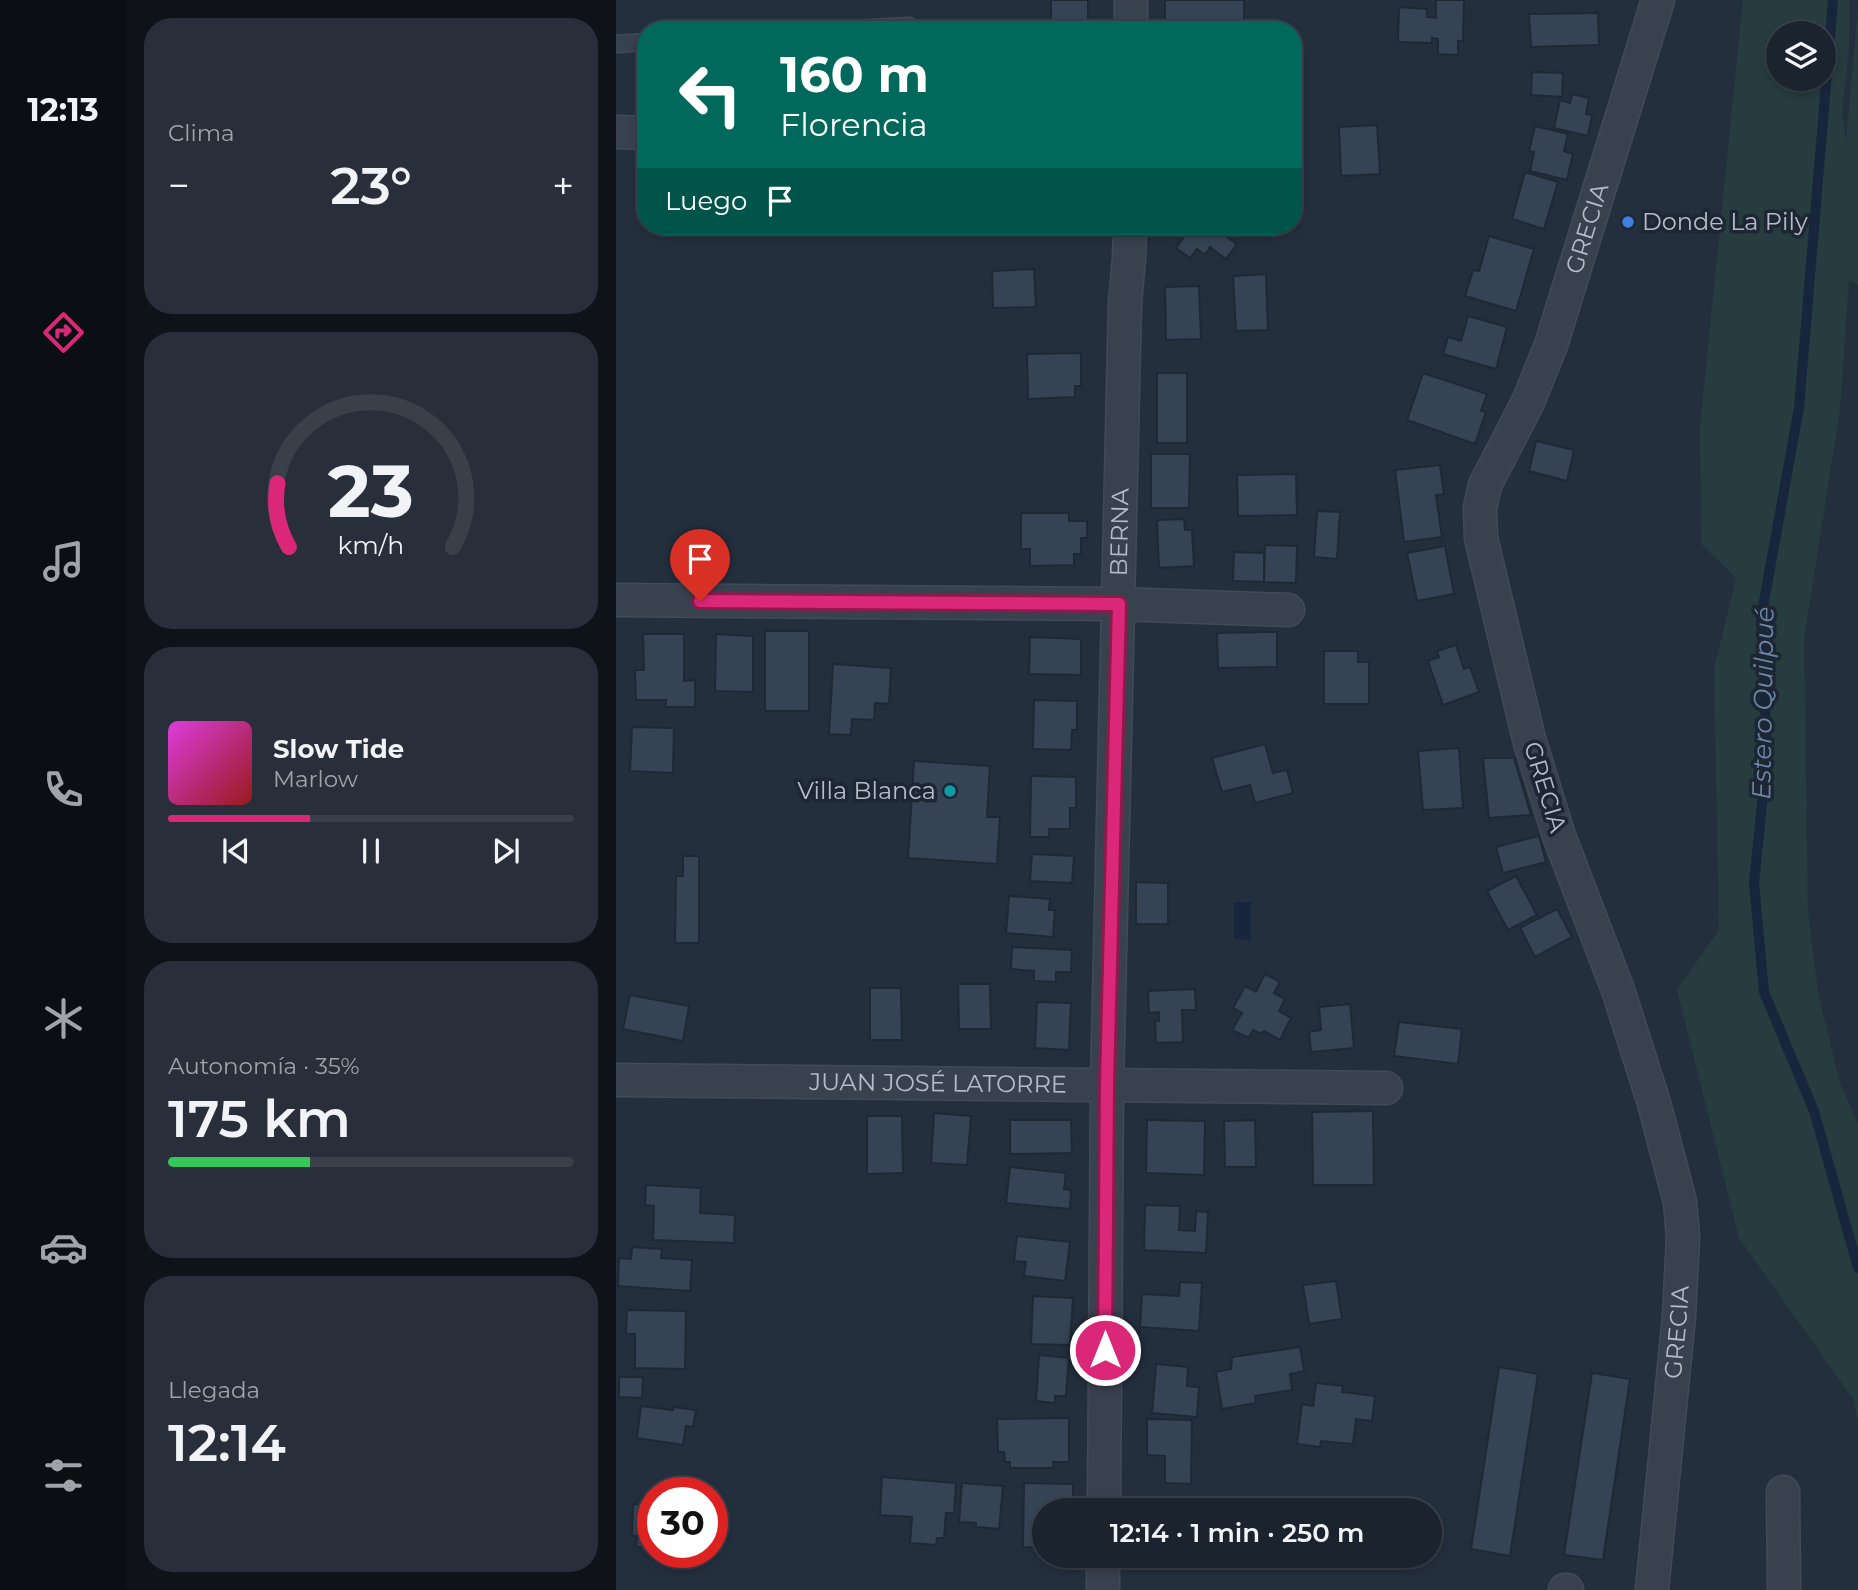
<!DOCTYPE html>
<html lang="es">
<meta charset="utf-8">
<style>
body{margin:0;font-family:Montserrat,sans-serif;background:#282f3a;color:#f1f3f6;height:100vh;display:flex;flex-direction:column;font-size:26px;white-space:nowrap}
*{box-sizing:border-box;margin:0}
p{font-size:23px;color:#a0a4aa}
.icon{flex:none;width:38px;height:38px;fill:none;stroke:currentColor;stroke-width:2;stroke-linecap:round;stroke-linejoin:round}
.map{position:relative;flex:1;overflow:hidden}
.panel{display:flex;flex-direction:column;gap:18px;padding:18px;background:#0f1319;width:490px}
.panel>*{flex:none}
.hud{position:absolute;left:21px;top:21px;width:665px;height:214px;border-radius:28px;box-shadow:0 4px 10px #0003,0 0 0 2px #39404a;background:#00695c;color:#fff;overflow:hidden}
.controls{position:absolute;left:1150px;top:21px;display:grid;gap:14px}
.controls a{display:grid;place-items:center;width:70px;height:70px;border-radius:50%;background:#1b232e;box-shadow:0 4px 10px #0003,0 0 0 2px #39404a;font-size:35px}
.speed{position:absolute;left:21px;top:1477px;display:flex;gap:14px;font-size:35px;font-weight:700;text-align:center}
.speed>*{display:grid;place-content:center;width:91px;height:91px;border-radius:50%;background:#1b232e;box-shadow:0 4px 10px #0003,0 0 0 2px #39404a;line-height:1}
.speed .limit{border:10px solid #d22;background:#fff;color:#111}
.pin{position:absolute;display:grid;place-items:center;width:60px;height:60px;color:#fff;margin:-72px -30px;border-radius:50% 50% 50% 0;rotate:-45deg;box-shadow:0 0 7px #0007}
.pin .icon{rotate:45deg}
.me{position:absolute;width:77px;margin:-38px;rotate:0deg;stroke-linejoin:round;filter:drop-shadow(0 0 5px #0008)}
.turn{display:flex;align-items:center;gap:24px;height:147px;padding:0 28px;font-size:32px}
.turn .icon{width:91px;height:91px;stroke-width:2.5}
.turn b{display:block;font-size:49px;line-height:60px}
.then{display:flex;align-items:center;height:66px;padding:0 28px;background:#0003;gap:14px;font-size:26px}
.big{font-size:52px;font-weight:600;line-height:1.1}
.panel .tile{flex:1;display:flex;flex-direction:column;justify-content:center;gap:10px;min-width:0;padding:0 24px;border-radius:28px;background:#282f3a}
.panel .dial{align-items:center;gap:0}
.dial svg{height:182px;overflow:visible;fill:none;stroke:#39404a;stroke-width:7;stroke-linecap:round;text-anchor:middle}
.dial text{fill:#f1f3f6;stroke:none}
.song{display:flex;align-items:center;gap:21px}
.cover{width:84px;height:84px;border-radius:10px;background:linear-gradient(135deg,hsl(300 70% 55%),hsl(0 70% 35%))}
.played{height:7px;border-radius:4px;background:linear-gradient(90deg,#db2777 35%,#39404a 35%)}
.keys{display:flex;justify-content:space-around;direction:ltr}
.heat{display:flex;justify-content:space-between;align-items:center;font-size:38px;direction:ltr}
.charge{height:10px;border-radius:5px;background:linear-gradient(90deg,#34c759 35%,#39404a 0)}
.trip{position:absolute;left:416px;top:1498px;width:410px;height:70px;border-radius:35px;background:#1b232e;box-shadow:0 4px 10px #0003,0 0 0 2px #39404a;font-weight:600;line-height:70px;text-align:center}
main{display:flex;flex:1;min-height:0}
.dock{display:flex;flex-direction:column;width:126px;justify-content:space-around;align-items:center;background:#0b0e12;color:#a0a4aa}
.dock .icon{width:49px;height:49px}
.dock .selected{color:#db2777}
.dock b{font-size:32px;color:#f1f3f6}
.map>svg:first-child{display:block}
.green{fill:#263c3f;fill-rule:evenodd}
.water{fill:#17263c}
.lines{fill:none;stroke-linecap:round;stroke-linejoin:round}
.stream{stroke:#17263c;stroke-width:10}
.building{fill:#364354;stroke:#1f2835;stroke-width:2}
.service-casing{stroke:#414a57;stroke-width:19}
.minor-casing{stroke:#414a57;stroke-width:35}
.service{stroke:#38414e;stroke-width:16}
.minor{stroke:#38414e;stroke-width:32}
.route-casing{stroke:#8e194d;stroke-width:18}
.route{stroke:#db2777;stroke-width:12}
.shop-dot{fill:#3f7fe0;stroke:#1d2633;stroke-width:2.5}
.culture-dot{fill:#0f9aa8;stroke:#1d2633;stroke-width:2.5}
.labels{text-anchor:middle;stroke-width:7;stroke-linejoin:round;paint-order:stroke}
.poi-label{font-size:24px;fill:#b4bcc9;stroke:#1d2633;text-anchor:start}
.street-label{font-size:24px;fill:#b4bcc9;stroke:#1d2633}
.water-label{font-size:26px;font-style:italic;fill:#6d86a8;stroke:#1d2633}
</style>
<main>
<nav class="dock">
<b>12:13</b>
<svg class="icon selected" aria-label="directions" viewBox="0 0 24 24"><path d="M12 3l9 9-9 9-9-9zM9 14v-3h6M13 9l2 2-2 2"/></svg>
<svg class="icon" aria-label="music" viewBox="0 0 24 24"><path d="M9 18V5l10-2v13"/><circle cx="6" cy="18" r="3"/><circle cx="16" cy="16" r="3"/></svg>
<svg class="icon" aria-label="phone" viewBox="0 0 24 24"><path d="M5 4h4l2 5-3 2q2 4 5 5l2-3 5 2v4C11 20 4 13 5 4z"/></svg>
<svg class="icon" aria-label="climate" viewBox="0 0 24 24"><path d="M12 3v18M4 7l16 10M4 17L20 7"/></svg>
<svg class="icon" aria-label="car" viewBox="0 0 24 24"><path d="M5 17H2v-5l4-1 3-4h7l3 4 3 1v5h-3M9 17h6M6 11h13"/><circle cx="7" cy="17" r="2"/><circle cx="17" cy="17" r="2"/></svg>
<svg class="icon" aria-label="filters" viewBox="0 0 24 24"><path d="M4 7h16M4 17h16"/><circle cx="9" cy="7" r="2"/><circle cx="15" cy="17" r="2"/></svg>
</nav>
<section class="panel">
<div class="tile"><p>Clima</p>
<div class="heat"><a>−</a><b class="big">23°</b><a>+</a></div>
</div>
<div class="tile dial"><svg viewBox="0 0 100 80">
<path d="M14 69A42 42 0 1 1 86 69"/>
<path d="M14 69A42 42 0 0 1 9 41" stroke="#db2777"/>
<text x="50" y="56" font-size="32" font-weight="700">23</text>
<text x="50" y="72" font-size="11">km/h</text>
</svg></div>
<div class="tile">
<div class="song"><i class="cover"></i><div><b>Slow Tide</b><p>Marlow</p></div></div>
<div class="played"></div>
<div class="keys"><svg class="icon" aria-label="previous" viewBox="0 0 24 24"><path d="M18 5L8 12l10 7zM5 5v14"/></svg><svg class="icon" aria-label="pause" viewBox="0 0 24 24"><path d="M8 5v14M16 5v14"/></svg><svg class="icon" aria-label="next" viewBox="0 0 24 24"><path d="M6 5l10 7-10 7zM19 5v14"/></svg></div>
</div>
<div class="tile"><p>Autonomía · 35%</p><b class="big">175 km</b><div class="charge"></div></div>
<div class="tile"><p>Llegada</p><b class="big">12:14</b></div>
</section>
<div class="map">
<svg width="1242" height="1590" viewBox="0 0 1242 1590">
<rect width="100%" height="100%" fill="#242f3e"/>
<path class="green" d="M1127,0H1234L1233,47L1226,113L1230,142L1242,9V285L1233,280L1224,410L1188,639L1192,912L1202,992L1224,1083L1242,1124V1420L1237,1399L1123,1238L1061,990L1103,930L1098,669L1120,578L1085,544L1084,426ZM1162,33H1208V79H1162Z"/>
<polygon class="water" points="618,902 635,902 635,940 618,939"/>
<g class="lines">
<polyline class="stream" points="1217,0 1183,408 1145,618 1151,755 1138,883 1148,992 1198,1111 1242,1268"/>
</g>
<g class="building">
<rect x="435" y="0" width="37" height="30"/>
<polygon points="549,0 628,0 628,22 549,21"/>
<polygon points="820,0 848,0 847,41 842,41 842,55 822,54 822,39 816,38 816,43 782,42 783,7 811,9 811,17 820,18"/>
<polygon points="982,13 983,45 915,47 913,14"/>
<polygon points="567,24 611,25 611,30 567,30"/>
<polygon points="916,72 947,73 946,97 915,95"/>
<polygon points="956,94 973,98 970,114 976,115 972,136 938,128 944,100 954,103"/>
<polygon points="761,125 764,174 725,176 723,127"/>
<polygon points="919,126 952,134 948,151 957,154 951,180 914,171 918,152 913,151"/>
<polygon points="909,172 942,182 928,229 896,219"/>
<polygon points="371,226 403,226 404,233 371,236"/>
<polygon points="576,226 595,226 621,244 610,259 594,247 589,255 581,249 574,258 560,248"/>
<polygon points="604,226 624,226 618,235"/>
<polygon points="873,236 918,249 900,311 849,296 857,270 863,271"/>
<polygon points="418,269 420,307 377,308 376,271"/>
<polygon points="650,274 652,330 620,331 617,276"/>
<polygon points="583,286 585,339 550,340 549,287"/>
<polygon points="852,316 891,327 880,369 827,354 832,337 845,341"/>
<polygon points="465,353 465,386 459,386 459,397 412,399 411,354"/>
<rect x="541" y="373" width="30" height="70"/>
<polygon points="807,373 871,394 865,411 870,412 859,444 791,420"/>
<polygon points="920,441 958,450 951,481 913,471"/>
<polygon points="535,454 574,454 573,508 535,508"/>
<polygon points="824,465 828,494 820,495 826,537 788,542 779,470"/>
<polygon points="680,474 681,515 622,516 621,475"/>
<polygon points="701,511 724,512 721,559 698,557"/>
<polygon points="405,513 453,513 453,521 471,521 471,538 465,538 465,554 458,554 458,565 414,566 414,549 405,549"/>
<polygon points="568,519 569,530 576,530 578,566 543,568 541,520"/>
<polygon points="649,545 681,546 680,583 648,582"/>
<polygon points="829,546 838,594 801,601 791,553"/>
<polygon points="618,552 648,553 648,582 617,581"/>
<rect x="149" y="631" width="44" height="80"/>
<polygon points="661,632 661,667 602,668 601,633"/>
<polygon points="27,634 68,634 68,681 79,680 79,707 50,707 50,700 20,700 19,670 28,670"/>
<polygon points="100,634 137,636 137,692 99,691"/>
<polygon points="414,637 465,639 465,675 413,674"/>
<polygon points="840,645 848,669 854,667 863,692 827,705 812,661 823,657 821,651"/>
<polygon points="708,651 742,651 742,662 753,662 753,704 708,704"/>
<polygon points="217,664 275,668 273,704 259,703 258,720 236,719 235,735 213,734"/>
<polygon points="418,700 461,701 461,730 456,730 455,750 417,749"/>
<polygon points="16,727 58,728 57,773 14,771"/>
<polygon points="649,744 657,773 671,770 677,793 639,803 634,785 606,792 596,758"/>
<polygon points="843,748 847,808 807,810 802,751"/>
<polygon points="867,758 898,758 915,815 873,818"/>
<polygon points="298,761 374,766 371,817 384,817 381,864 292,858"/>
<polygon points="415,776 460,777 460,808 454,808 454,829 433,829 433,837 414,837"/>
<polygon points="923,836 930,862 887,873 880,847"/>
<polygon points="416,854 458,856 456,883 414,881"/>
<polygon points="67,856 83,856 83,943 59,943 60,876 67,876"/>
<polygon points="900,876 921,915 892,930 871,891"/>
<polygon points="520,882 552,883 552,924 520,924"/>
<polygon points="393,896 434,899 433,910 439,910 437,937 390,933"/>
<polygon points="941,909 956,937 919,957 904,928"/>
<polygon points="396,947 456,950 455,972 440,972 440,982 418,981 418,971 395,969"/>
<polygon points="649,974 664,982 658,993 669,999 663,1011 675,1018 664,1040 648,1031 646,1034 637,1030 633,1038 616,1030 626,1013 617,1008 629,986 640,992"/>
<polygon points="342,984 374,984 375,1029 343,1029"/>
<polygon points="254,988 285,988 286,1040 254,1040"/>
<polygon points="579,989 580,1010 566,1010 567,1042 540,1043 539,1021 543,1021 543,1012 533,1013 532,991"/>
<polygon points="14,995 73,1006 67,1041 7,1029"/>
<polygon points="421,1002 455,1003 453,1050 419,1048"/>
<polygon points="734,1004 738,1048 695,1052 693,1032 705,1030 703,1007"/>
<polygon points="783,1022 846,1029 842,1064 778,1056"/>
<polygon points="757,1111 758,1185 697,1185 696,1112"/>
<polygon points="318,1113 355,1116 351,1165 315,1163"/>
<polygon points="251,1116 286,1116 287,1173 251,1174"/>
<polygon points="394,1120 455,1120 456,1153 394,1154"/>
<polygon points="531,1120 589,1121 588,1175 530,1173"/>
<polygon points="639,1120 640,1167 609,1167 608,1121"/>
<polygon points="394,1167 450,1173 448,1189 455,1190 454,1209 390,1203"/>
<polygon points="30,1185 85,1188 84,1213 119,1215 118,1243 37,1240 38,1206 29,1205"/>
<polygon points="529,1205 564,1206 563,1230 579,1231 580,1211 592,1212 590,1253 528,1250"/>
<polygon points="401,1236 454,1242 449,1281 408,1276 410,1262 398,1261"/>
<polygon points="16,1247 46,1249 45,1258 76,1260 74,1291 2,1286 3,1258 15,1259"/>
<polygon points="720,1281 726,1319 693,1324 687,1285"/>
<polygon points="564,1282 586,1283 583,1331 524,1327 526,1294 563,1296"/>
<polygon points="417,1296 457,1298 454,1345 415,1344"/>
<polygon points="11,1310 70,1311 69,1369 19,1368 19,1334 10,1334"/>
<polygon points="684,1347 688,1371 674,1374 676,1390 639,1396 640,1403 606,1409 600,1372 615,1369 616,1357"/>
<polygon points="423,1355 453,1358 450,1396 439,1396 439,1403 420,1401"/>
<polygon points="540,1364 572,1367 571,1386 583,1387 581,1417 536,1413"/>
<polygon points="883,1367 922,1374 894,1556 855,1549"/>
<polygon points="976,1373 1014,1379 987,1560 948,1555"/>
<polygon points="3,1377 27,1377 26,1398 3,1397"/>
<polygon points="700,1383 727,1386 726,1392 759,1396 756,1421 740,1419 737,1444 705,1441 704,1447 681,1444 686,1404 697,1406"/>
<polygon points="25,1406 57,1410 57,1407 80,1410 77,1427 70,1426 67,1445 21,1438"/>
<polygon points="453,1418 453,1462 437,1462 438,1468 394,1468 394,1462 389,1462 388,1452 382,1452 381,1419"/>
<polygon points="531,1419 576,1420 575,1484 549,1483 549,1456 531,1455"/>
<polygon points="266,1477 340,1483 338,1513 330,1513 328,1538 321,1538 320,1545 294,1543 296,1517 264,1515"/>
<polygon points="346,1483 387,1486 383,1529 360,1527 360,1523 343,1522"/>
<polygon points="408,1483 457,1484 457,1510 429,1510 429,1548 407,1547"/>
<polygon points="526,1502 569,1504 569,1510 526,1510"/>
<polygon points="17,1504 37,1505 37,1548 20,1547 21,1536 16,1536"/>
</g>
<g class="lines">
<defs>
<g id="service">
<polyline points="216,30 293,26"/>
<polyline points="0,44 30,42"/>
</g>
<g id="minor">
<polyline points="515,30 515,0"/>
<polyline points="0,132 30,133"/>
<polyline points="0,600 503,604 672,610"/>
<path id="s1" d="M0,1080L770,1088"/>
<polyline points="1167,1492 1168,1590"/>
<path id="s2" d="M488,1510L491,1084L509,302L513,259L514,226"/>
<polyline points="487,1590 487,1556"/>
<polyline points="949,1590 951,1590"/>
<path id="s3" d="M1036,1590L1063,1316L1067,1237L1064,1202L1038,1103L1002,990L943,836L913,739L865,538L864,508L869,485L912,402L935,345L1042,0"/>
</g>
</defs>
<use href="#service" class="service-casing"/>
<use href="#minor" class="minor-casing"/>
<use href="#service" class="service"/>
<use href="#minor" class="minor"/>
</g>
<g class="lines">
<defs>
<polyline id="route" points="84,601 503,604 491,1084 489,1350"/>
</defs>
<use href="#route" class="route-casing"/>
<use href="#route" class="route"/>
</g>
<circle class="shop-dot" cx="1012" cy="222" r="7"/>
<circle class="culture-dot" cx="334" cy="791" r="7"/>
<g class="labels">
<g class="poi-label">
<text x="1026" y="230">Donde La Pily</text>
<text x="320" y="799" text-anchor="end">Villa Blanca</text>
</g>
<g class="street-label">
<text dy="8" stroke="none"><textPath href="#s3" startOffset="1414">GRECIA</textPath></text>
<text dy="8" stroke="none"><textPath href="#s2" startOffset="978">BERNA</textPath></text>
<text transform="translate(929 787) rotate(73)" y="8">GRECIA</text>
<text dy="8" stroke="none"><textPath href="#s1" startOffset="322">JUAN JOSÉ LATORRE</textPath></text>
<text dy="8" stroke="none"><textPath href="#s3" startOffset="259">GRECIA</textPath></text>
</g>
<g class="water-label">
<text transform="translate(1147 703) rotate(-89)" y="9">Estero Quilpué</text>
</g>
</g>
</svg>
<div class="controls">
<a><svg class="icon" aria-label="layers" viewBox="0 0 24 24"><path d="M12 4l9 5-9 5-9-5zM3 14l9 5 9-5"/></svg></a>
</div>
<div class="speed"><div class="limit">30</div></div>
<div class="pin" style="left:84px;top:601px;background:#d93025"><svg class="icon" aria-label="arrive" viewBox="0 0 24 24"><path d="M6 21V4h12l-3 4 3 4H6"/></svg></div>
<svg class="me" style="left:489px;top:1350px" viewBox="-20 -20 40 40"><circle r="17" fill="#db2777" stroke="#fff" stroke-width="3"/><path d="M0-11L8 9 0 5-8 9z" fill="#fff"/></svg>
<div class="trip">12:14 · 1 min · 250 m</div>
<div class="hud">
<div class="turn"><svg class="icon" aria-label="left" viewBox="0 0 24 24"><path d="M17 20v-9H6M10 6l-5 5 5 5"/></svg><div><b>160 m</b>Florencia</div></div>
<div class="then">Luego<svg class="icon" aria-label="arrive" viewBox="0 0 24 24"><path d="M6 21V4h12l-3 4 3 4H6"/></svg></div>
</div>
</div>
</main>
